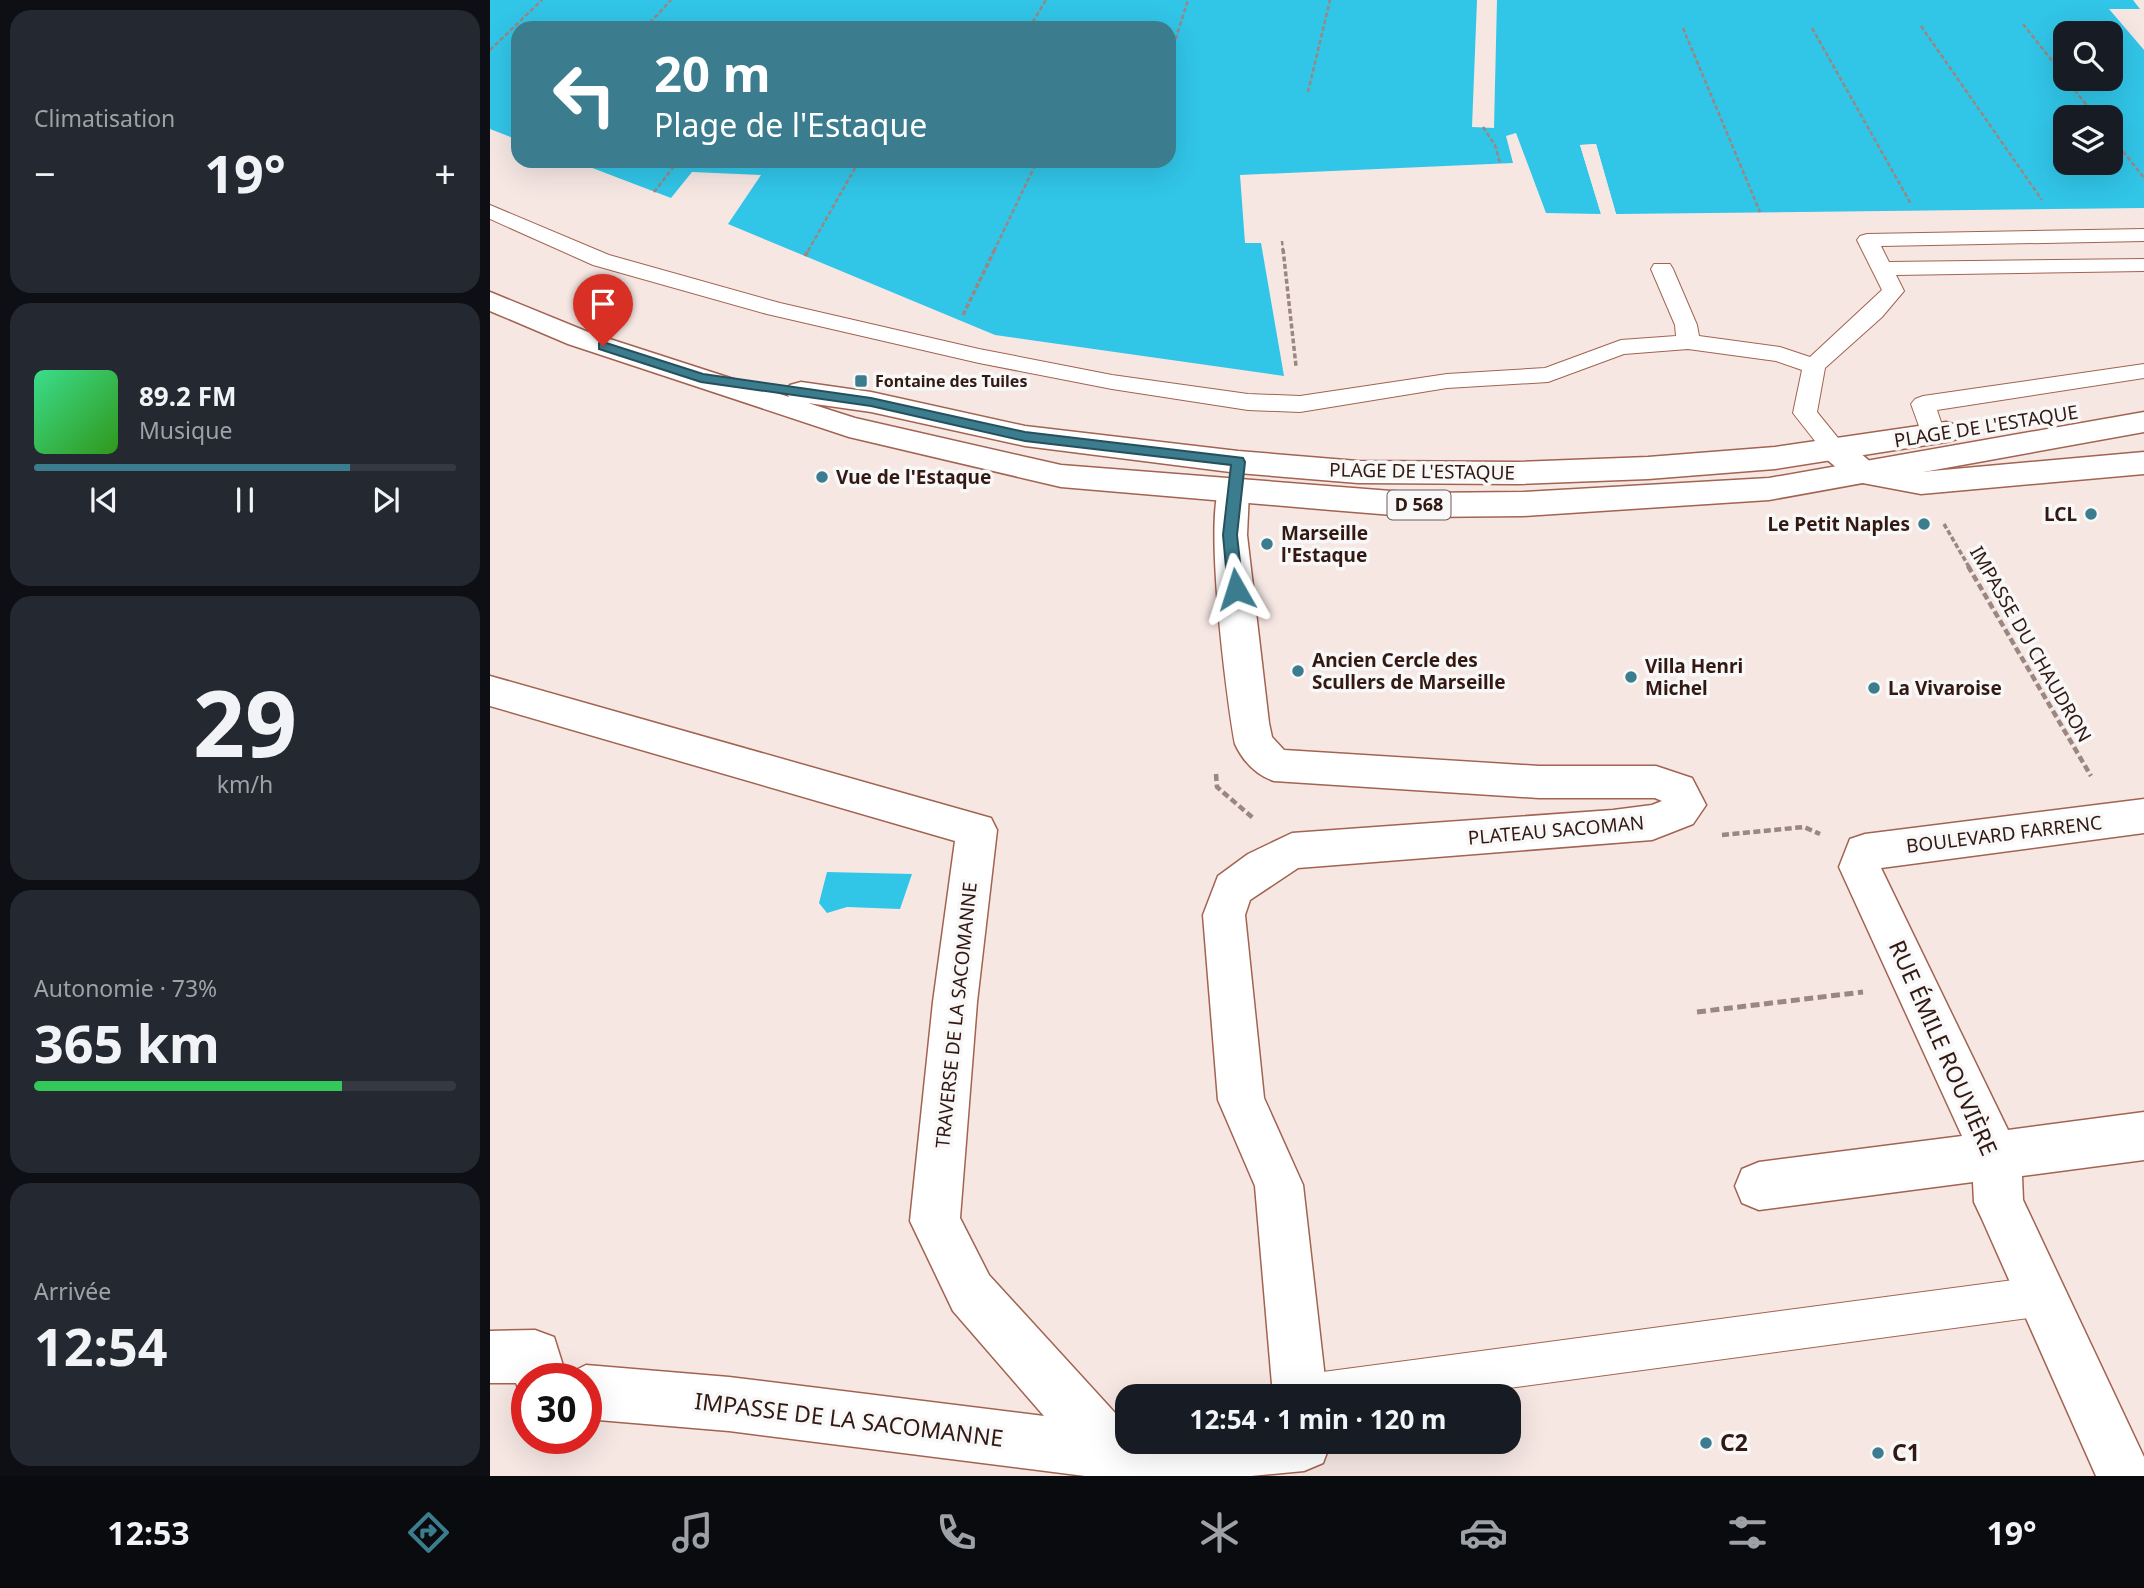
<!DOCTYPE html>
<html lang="fr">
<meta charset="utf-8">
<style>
body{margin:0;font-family:"Noto Sans",sans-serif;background:#242831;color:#f1f3f6;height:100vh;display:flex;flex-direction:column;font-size:26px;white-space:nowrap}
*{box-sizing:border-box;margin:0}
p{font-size:23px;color:#9ea1a6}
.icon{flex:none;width:38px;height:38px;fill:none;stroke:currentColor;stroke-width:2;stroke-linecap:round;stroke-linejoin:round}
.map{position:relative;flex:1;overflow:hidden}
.details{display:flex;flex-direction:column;gap:10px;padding:10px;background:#0d0f14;width:490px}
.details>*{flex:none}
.guide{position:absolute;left:21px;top:21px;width:665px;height:147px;border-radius:21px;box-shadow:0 7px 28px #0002;background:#3b7d8e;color:#fff;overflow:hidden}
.tools{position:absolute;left:1563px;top:21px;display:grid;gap:14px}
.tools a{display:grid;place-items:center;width:70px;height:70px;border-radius:14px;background:#171b24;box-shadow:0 7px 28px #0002;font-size:35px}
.speed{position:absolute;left:21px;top:1363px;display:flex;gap:14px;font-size:35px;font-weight:700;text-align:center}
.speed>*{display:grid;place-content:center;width:91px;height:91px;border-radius:50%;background:#171b24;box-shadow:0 7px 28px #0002;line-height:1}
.speed .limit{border:10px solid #d22;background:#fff;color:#111}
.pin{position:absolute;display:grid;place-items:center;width:60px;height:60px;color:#fff;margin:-72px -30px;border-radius:50% 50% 50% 0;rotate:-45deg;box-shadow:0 0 7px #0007}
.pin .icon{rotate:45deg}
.me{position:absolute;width:77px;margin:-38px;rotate:354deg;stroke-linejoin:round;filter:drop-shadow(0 0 5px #0008)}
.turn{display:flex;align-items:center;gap:24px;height:147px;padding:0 28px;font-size:32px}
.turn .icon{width:91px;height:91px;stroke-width:2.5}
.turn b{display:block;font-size:49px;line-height:60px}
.big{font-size:52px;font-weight:700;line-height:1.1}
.details .tile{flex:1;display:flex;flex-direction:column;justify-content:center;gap:10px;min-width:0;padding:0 24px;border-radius:21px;background:#242831}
.details .dial{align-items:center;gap:0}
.dial b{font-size:91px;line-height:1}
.song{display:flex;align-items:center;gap:21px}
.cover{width:84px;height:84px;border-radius:10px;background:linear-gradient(135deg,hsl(150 70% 55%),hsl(110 70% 35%))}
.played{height:7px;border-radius:4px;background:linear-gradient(90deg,#3b7d8e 75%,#363941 75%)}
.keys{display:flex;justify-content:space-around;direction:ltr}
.heat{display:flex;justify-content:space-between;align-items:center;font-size:38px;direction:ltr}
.charge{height:10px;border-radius:5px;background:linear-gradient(90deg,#34c759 73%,#363941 0)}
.trip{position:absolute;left:625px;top:1384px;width:406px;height:70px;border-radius:21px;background:#171b24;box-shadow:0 7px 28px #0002;font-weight:700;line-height:70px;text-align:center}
.dock{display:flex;height:112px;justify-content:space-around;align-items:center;background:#090b0e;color:#9ea1a6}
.dock .icon{width:49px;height:49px}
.dock .current{color:#3b7d8e}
.dock b{font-size:32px;color:#f1f3f6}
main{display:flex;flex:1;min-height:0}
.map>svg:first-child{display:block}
.water{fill:#31c5e8;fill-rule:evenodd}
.pier{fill:#f6e7e3}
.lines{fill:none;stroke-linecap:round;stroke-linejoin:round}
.lane-casing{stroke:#a26350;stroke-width:2}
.street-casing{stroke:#a26350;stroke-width:3}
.primary-casing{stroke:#a26350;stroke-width:3}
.path-far3{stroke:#9b8781;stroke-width:2.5;stroke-dasharray:4.5 2.5;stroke-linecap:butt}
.path-far2{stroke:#9b8781;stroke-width:3.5;stroke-dasharray:5 2.5;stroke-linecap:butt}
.path-far1{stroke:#9b8781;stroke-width:4.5;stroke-dasharray:7 3.5;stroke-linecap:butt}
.path{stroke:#9b8781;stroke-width:5;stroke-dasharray:9 4.5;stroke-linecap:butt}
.lane{fill:#fff;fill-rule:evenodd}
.street{fill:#fff;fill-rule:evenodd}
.primary{fill:#fff;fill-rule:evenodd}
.route{fill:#3b7d8e;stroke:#26515c;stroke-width:2}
.poi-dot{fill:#3b7d8e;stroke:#f8f8f8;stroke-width:2.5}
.labels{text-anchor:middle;stroke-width:7;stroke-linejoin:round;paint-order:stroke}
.far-poi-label{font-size:16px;font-weight:bold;fill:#331912;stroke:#f8f8f8;text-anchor:start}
.shield{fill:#f8f8f8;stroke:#6e5c57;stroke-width:2}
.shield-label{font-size:18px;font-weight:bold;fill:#331912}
.street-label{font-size:19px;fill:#331912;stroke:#f8f8f8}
.poi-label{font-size:19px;font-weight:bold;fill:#331912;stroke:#f8f8f8;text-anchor:start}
.near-street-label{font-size:23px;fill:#331912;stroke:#f8f8f8}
.near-poi-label{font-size:23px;font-weight:bold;fill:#331912;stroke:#f8f8f8;text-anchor:start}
</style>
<main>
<section class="details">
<div class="tile"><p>Climatisation</p>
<div class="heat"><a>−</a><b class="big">19°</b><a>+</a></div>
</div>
<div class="tile">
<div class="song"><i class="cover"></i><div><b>89.2 FM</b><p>Musique</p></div></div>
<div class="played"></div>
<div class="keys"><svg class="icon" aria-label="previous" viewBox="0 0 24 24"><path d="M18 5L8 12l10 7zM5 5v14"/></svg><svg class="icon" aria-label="pause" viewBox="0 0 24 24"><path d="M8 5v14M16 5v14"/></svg><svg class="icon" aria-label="next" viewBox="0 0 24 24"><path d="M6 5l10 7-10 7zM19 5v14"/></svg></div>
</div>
<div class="tile dial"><b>29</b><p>km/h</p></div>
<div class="tile"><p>Autonomie · 73%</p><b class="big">365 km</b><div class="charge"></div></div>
<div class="tile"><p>Arrivée</p><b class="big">12:54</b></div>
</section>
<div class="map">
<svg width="1654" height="1476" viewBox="0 0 1654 1476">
<rect width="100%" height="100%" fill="#f6e7e3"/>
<g class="water">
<path d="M0,0H987L982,127L1004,128L1007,0H1643L1650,9H1619L1654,50V208L1126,214L1106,144L1090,145L1111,214L1056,213L1026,133L1016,136L1023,163L750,175L755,243H771L794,376L505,335L238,224L271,175L202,172L181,198L84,161H679V28H28V140L0,129ZM1575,33H1620V79H1575ZM1575,117H1620V163H1575Z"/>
<polygon points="337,872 422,874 410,909 357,907 337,913 329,903"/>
</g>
<polygon class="pier" points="1106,144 1126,214 1123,214 1103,148 1095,148 1115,214 1111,214 1090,145"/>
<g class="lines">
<defs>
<g id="lane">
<polygon points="0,205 119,255 290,303 489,349 622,375 758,394 810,396 957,374 1055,368 1131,340 1186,336 1185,325 1161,269 1164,264 1180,264 1183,269 1207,325 1209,336 1290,347 1320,357 1392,290 1367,240 1370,236 1377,234 1654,229 1654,241 1391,246 1399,262 1654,259 1654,271 1406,275 1414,291 1392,317 1335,368 1327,412 1357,449 1354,455 1345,457 1336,455 1303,413 1312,370 1286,361 1198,349 1134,354 1058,382 957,388 810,412 758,410 622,389 489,363 277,314 103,265 0,219"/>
<polygon points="1654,364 1654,378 1447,410 1455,434 1452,440 1443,442 1434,440 1421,404 1425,399 1433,396"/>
<polygon points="1553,1276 1567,1282 1573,1296 1567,1310 1553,1316 959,1396 789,1396 795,1381 810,1375"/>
</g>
<g id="street">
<polygon points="1345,438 1356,441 1383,464 1431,472 1654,452 1654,474 1431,494 1362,481 1334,457 1329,449 1334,441"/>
<path d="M743,481L755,484L759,492L757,535L779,723L782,737L794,750L1049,766H1166L1202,778L1216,805L1203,824L1162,840L808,868L760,900L755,915L774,1098L813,1185L837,1396H783L765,1186L728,1100L713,915L728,876L758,854L802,833L1123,810L1162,805L1172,801L1165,798H1049L784,781C766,775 753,761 745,744C737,702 713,514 731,484Z"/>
<polygon points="0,676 501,818 507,830 487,1002 470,1218 499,1275 637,1426 637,1442 841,1442 833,1463 814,1471 761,1476 595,1476 239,1431 96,1419 96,1379 37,1379 37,1400 32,1398 26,1383 0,1383 0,1331 45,1330 64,1337 76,1375 96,1365 239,1377 554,1416 463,1311 420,1221 443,1002 465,841 0,706"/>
<polygon points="1654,799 1654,833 1391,868 1518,1130 1654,1112 1654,1160 1532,1176 1533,1200 1654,1457 1654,1476 1606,1476 1492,1219 1484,1202 1483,1182 1269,1210 1252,1203 1245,1186 1252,1169 1269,1162 1472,1136 1349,867 1360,839 1375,834"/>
</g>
<polygon id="primary" points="0,292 98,332 299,397 296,392 300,385 311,382 381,392 535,426 748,451 868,461 1028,462 1158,457 1285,447 1456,422 1467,425 1472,432 1467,439 1456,442 1285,469 1158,479 1028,484 868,483 748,473 535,446 381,412 318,403 365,418 571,465 927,493 1033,492 1279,478 1654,412 1654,432 1279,500 1033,516 927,517 841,510 571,487 359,437 78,344 0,311"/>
</defs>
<use href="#lane" class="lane-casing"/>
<use href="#street" class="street-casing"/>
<use href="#primary" class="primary-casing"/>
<g class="path-far3">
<polyline points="1533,24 1575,77"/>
<polyline points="1431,26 1552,200"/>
<polyline points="155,28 181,0"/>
<polyline points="539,28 556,0"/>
<polyline points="1193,28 1270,212"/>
<polyline points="1322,28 1421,204"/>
<polyline points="0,50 52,0"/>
<polyline points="679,59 698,0"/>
<polyline points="1576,79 1606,117"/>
<polyline points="818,92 840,0"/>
<polyline points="993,127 1005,145 1010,163"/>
<polyline points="1620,135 1654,178"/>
<polyline points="164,192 188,161"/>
<polyline points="792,241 793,251"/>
<polyline points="318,251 369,161"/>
<polyline points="504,251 547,161"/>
</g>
<g class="path-far2">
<polyline points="793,249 806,366"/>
<polyline points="315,256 319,249"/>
<polyline points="473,315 505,249"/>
<polyline points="1454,524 1479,567"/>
</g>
<g class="path-far1">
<polyline points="1478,566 1601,776"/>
<polyline points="726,774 727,787 763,818"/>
<polyline points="1232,835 1314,827 1330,834"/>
</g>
<polyline class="path" points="1207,1012 1373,992"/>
<use href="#lane" class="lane"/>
<use href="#street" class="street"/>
<use href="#primary" class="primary"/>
</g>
<polygon class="route" points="113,342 213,374 381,398 535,432 753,458 755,462 747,535 753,589 746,594 738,589 733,535 741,465 535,441 381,406 211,382 109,349 109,343"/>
<g class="poi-dot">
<rect x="364" y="374" width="14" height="14" rx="3.5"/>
<circle cx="332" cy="477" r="7"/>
<circle cx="1601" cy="514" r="7"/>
<circle cx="1434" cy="524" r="7"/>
<circle cx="777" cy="544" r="7"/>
<circle cx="808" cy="671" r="7"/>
<circle cx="1141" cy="677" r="7"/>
<circle cx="1384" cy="688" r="7"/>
<circle cx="1216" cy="1443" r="7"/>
<circle cx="1388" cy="1453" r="7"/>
</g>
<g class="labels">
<g class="far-poi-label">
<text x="385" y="387">Fontaine des Tuiles</text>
</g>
<rect class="shield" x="897.5" y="490.5" width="63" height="29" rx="5"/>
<g class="shield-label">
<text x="929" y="511">D 568</text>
</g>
<g class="street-label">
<text transform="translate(1496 426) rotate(-9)" y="7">PLAGE DE L'ESTAQUE</text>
<text transform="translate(932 471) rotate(1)" y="7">PLAGE DE L'ESTAQUE</text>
<text transform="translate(1541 644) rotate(60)" y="7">IMPASSE DU CHAUDRON</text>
<text transform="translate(1066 830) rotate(-5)" y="7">PLATEAU SACOMAN</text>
<text transform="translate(1514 834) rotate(-7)" y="7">BOULEVARD FARRENC</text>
<text transform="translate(466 1015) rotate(-84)" y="7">TRAVERSE DE LA SACOMANNE</text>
</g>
<g class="poi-label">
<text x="346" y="484">Vue de l'Estaque</text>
<text x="1587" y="521" text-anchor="end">LCL</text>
<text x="1420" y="531" text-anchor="end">Le Petit Naples</text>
<text x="791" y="540">Marseille<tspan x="791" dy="22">l'Estaque</tspan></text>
<text x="822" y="667">Ancien Cercle des<tspan x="822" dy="22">Scullers de Marseille</tspan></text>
<text x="1155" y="673">Villa Henri<tspan x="1155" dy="22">Michel</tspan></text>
<text x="1398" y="695">La Vivaroise</text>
</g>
<g class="near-street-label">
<text transform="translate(1453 1048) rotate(66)" y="8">RUE ÉMILE ROUVIÈRE</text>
<text transform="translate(359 1420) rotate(7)" y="8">IMPASSE DE LA SACOMANNE</text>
</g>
<g class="near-poi-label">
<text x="1230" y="1451">C2</text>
<text x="1402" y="1461">C1</text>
</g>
</g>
</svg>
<div class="tools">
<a><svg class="icon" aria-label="search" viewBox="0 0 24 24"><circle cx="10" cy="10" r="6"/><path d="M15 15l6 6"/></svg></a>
<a><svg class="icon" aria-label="layers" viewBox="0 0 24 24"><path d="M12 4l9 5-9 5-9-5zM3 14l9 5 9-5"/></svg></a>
</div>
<div class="speed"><div class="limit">30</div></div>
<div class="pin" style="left:113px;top:346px;background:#d93025"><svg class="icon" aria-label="arrive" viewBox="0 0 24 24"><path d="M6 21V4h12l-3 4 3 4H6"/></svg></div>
<svg class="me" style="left:746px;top:589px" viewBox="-20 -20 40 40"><path d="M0-17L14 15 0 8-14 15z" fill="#3b7d8e" stroke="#fff" stroke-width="4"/></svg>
<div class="trip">12:54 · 1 min · 120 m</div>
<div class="guide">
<div class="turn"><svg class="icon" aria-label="left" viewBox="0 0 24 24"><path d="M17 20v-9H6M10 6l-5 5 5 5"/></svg><div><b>20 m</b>Plage de l'Estaque</div></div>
</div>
</div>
</main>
<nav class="dock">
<b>12:53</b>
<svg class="icon current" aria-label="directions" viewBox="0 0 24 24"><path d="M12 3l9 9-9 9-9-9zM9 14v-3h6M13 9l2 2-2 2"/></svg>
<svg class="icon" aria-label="music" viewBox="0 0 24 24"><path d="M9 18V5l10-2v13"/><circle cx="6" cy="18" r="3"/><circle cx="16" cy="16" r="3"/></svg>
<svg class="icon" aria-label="phone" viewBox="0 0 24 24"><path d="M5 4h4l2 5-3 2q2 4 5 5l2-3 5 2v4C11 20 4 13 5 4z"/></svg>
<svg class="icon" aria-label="climate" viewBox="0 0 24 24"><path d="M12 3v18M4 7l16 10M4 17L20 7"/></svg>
<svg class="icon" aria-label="car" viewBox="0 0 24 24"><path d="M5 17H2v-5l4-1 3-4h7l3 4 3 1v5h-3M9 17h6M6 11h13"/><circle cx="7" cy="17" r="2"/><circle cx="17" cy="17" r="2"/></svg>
<svg class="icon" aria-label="filters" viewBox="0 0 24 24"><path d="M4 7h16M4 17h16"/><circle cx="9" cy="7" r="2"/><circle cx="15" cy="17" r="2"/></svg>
<b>19°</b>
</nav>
